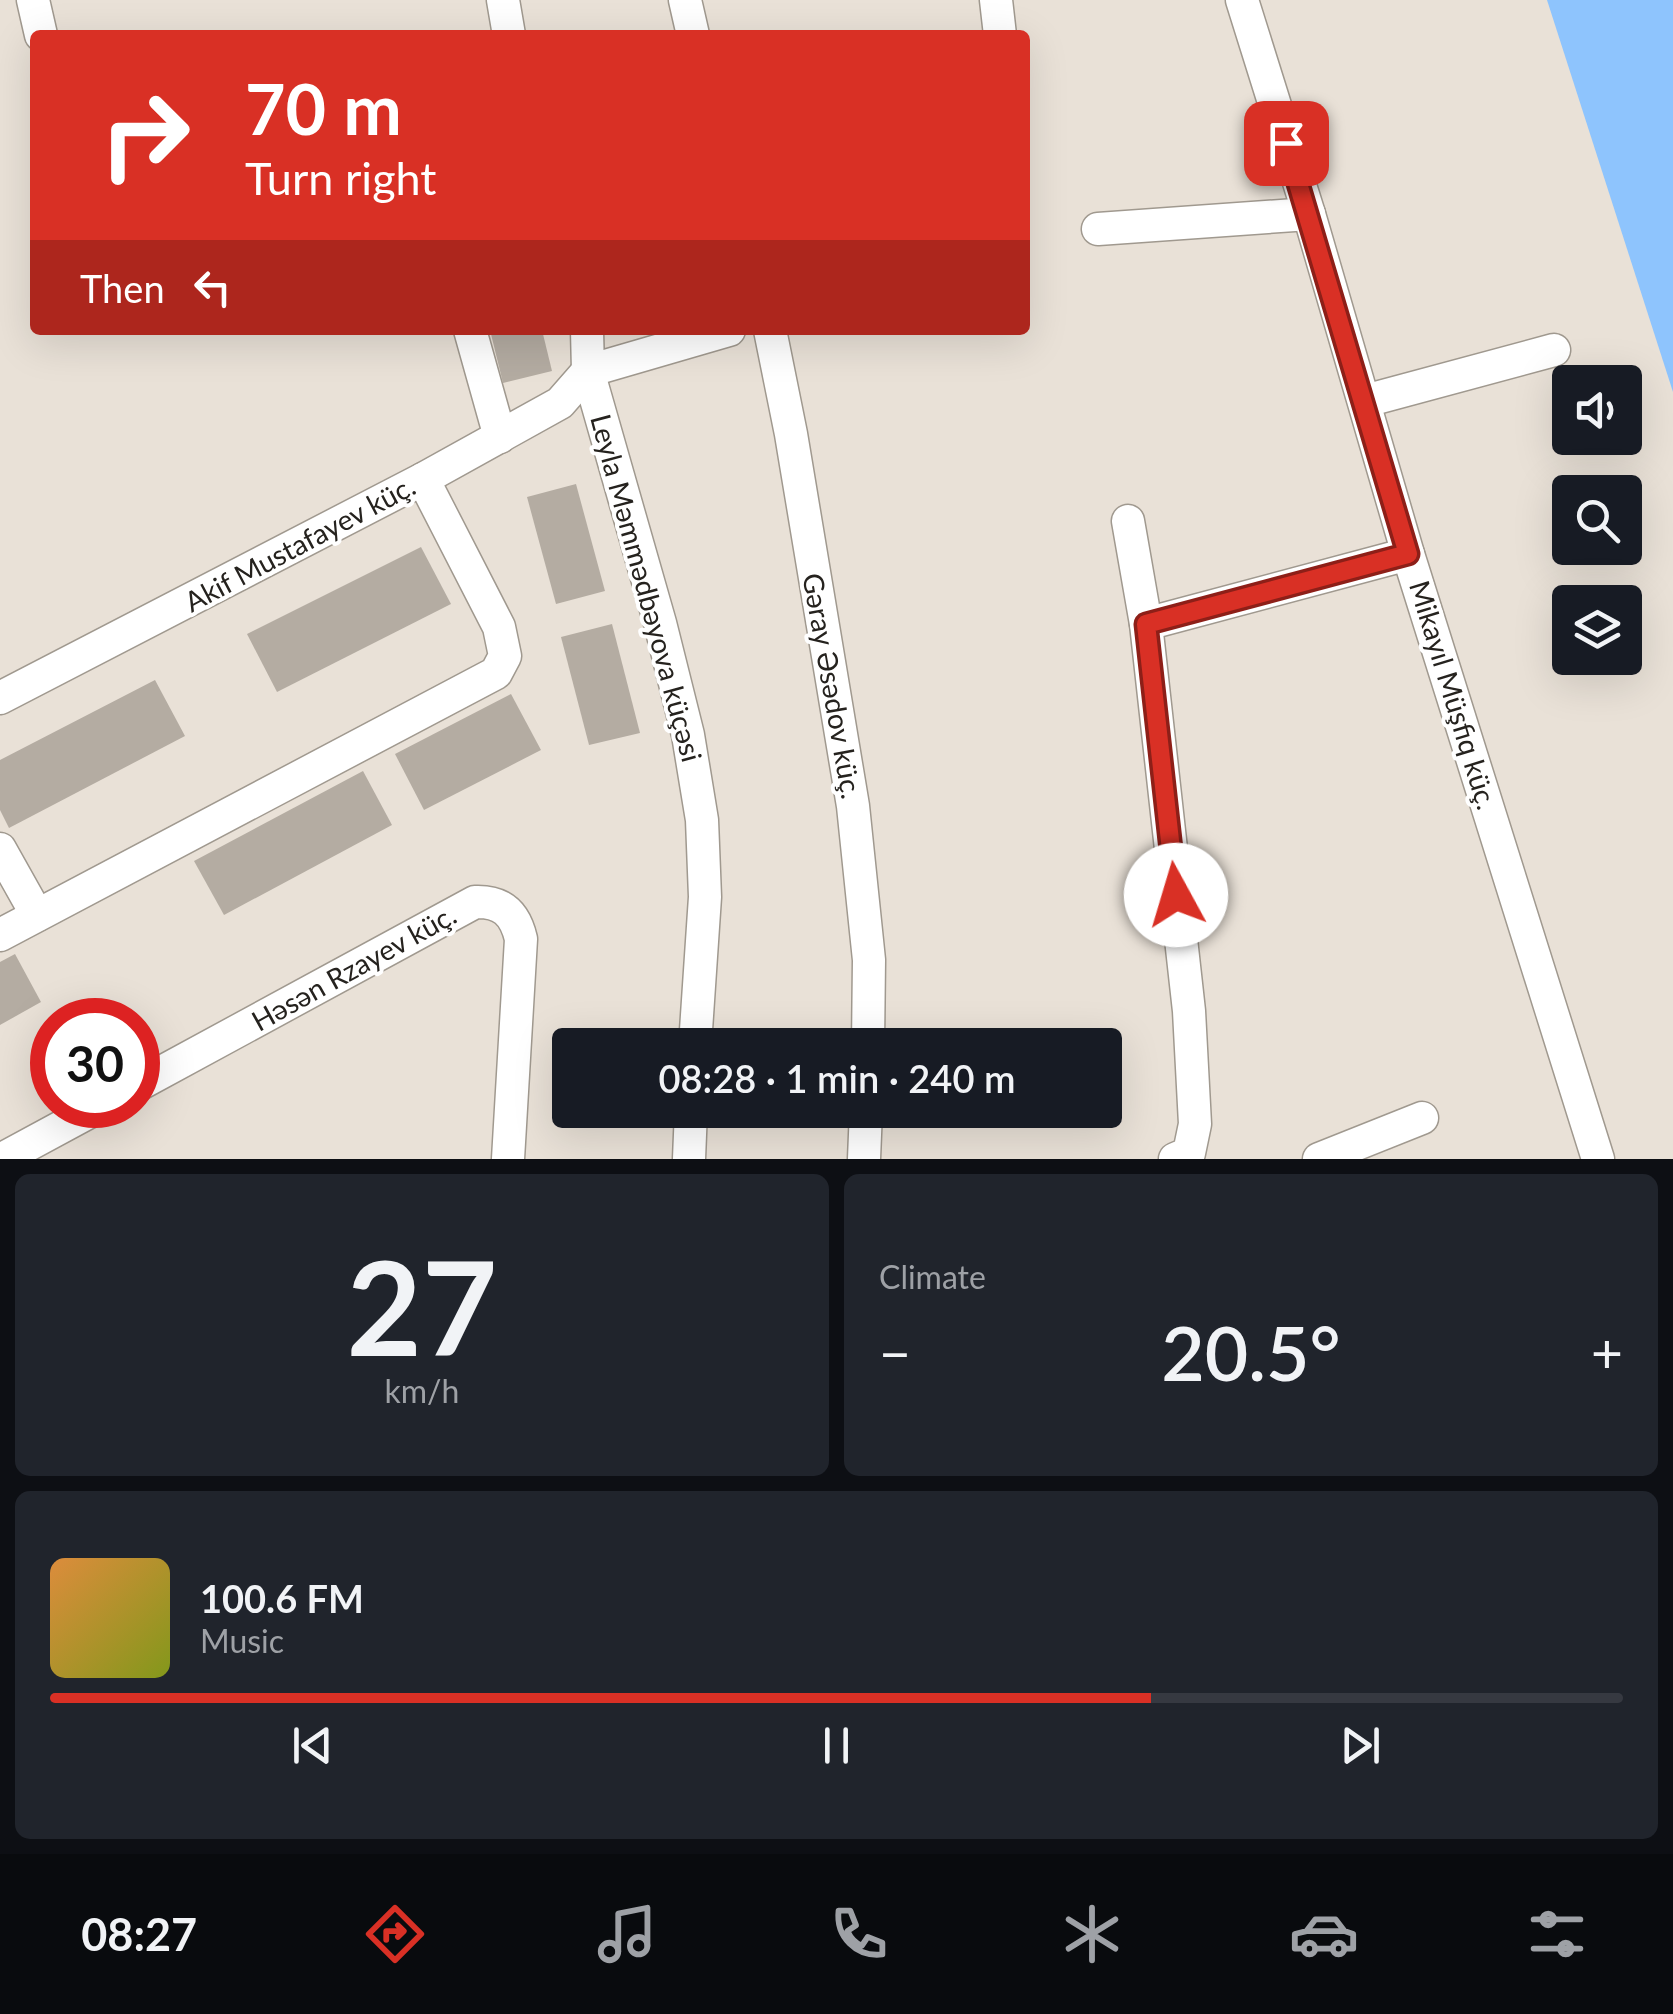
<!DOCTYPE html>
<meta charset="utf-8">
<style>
body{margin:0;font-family:Lato,sans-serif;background:#20242c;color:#f1f3f6;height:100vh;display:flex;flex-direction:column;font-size:38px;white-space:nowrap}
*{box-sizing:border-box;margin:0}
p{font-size:32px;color:#9ea1a6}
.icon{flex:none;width:55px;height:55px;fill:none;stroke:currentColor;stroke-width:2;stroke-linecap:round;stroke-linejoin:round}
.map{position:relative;height:1159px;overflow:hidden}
.side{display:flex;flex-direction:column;gap:15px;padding:15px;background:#0d0f14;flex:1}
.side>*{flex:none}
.guide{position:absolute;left:30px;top:30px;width:1000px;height:305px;border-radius:10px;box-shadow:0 10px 40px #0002;background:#d93025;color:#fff;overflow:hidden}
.tools{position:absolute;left:1552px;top:365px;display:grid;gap:20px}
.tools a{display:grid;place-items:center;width:90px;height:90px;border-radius:10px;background:#171b24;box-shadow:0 10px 40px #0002;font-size:50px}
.speed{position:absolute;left:30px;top:998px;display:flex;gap:20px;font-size:50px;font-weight:700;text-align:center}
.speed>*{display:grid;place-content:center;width:130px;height:130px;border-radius:50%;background:#171b24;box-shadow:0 10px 40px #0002;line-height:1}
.speed .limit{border:15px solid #d22;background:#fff;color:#111}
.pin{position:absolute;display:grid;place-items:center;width:85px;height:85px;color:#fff;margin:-42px;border-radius:20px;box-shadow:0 5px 15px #0006}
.me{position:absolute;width:110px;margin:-55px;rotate:354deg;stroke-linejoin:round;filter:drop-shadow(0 0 8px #0008)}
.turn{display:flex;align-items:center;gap:35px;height:210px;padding:0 50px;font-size:45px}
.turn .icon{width:130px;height:130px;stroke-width:2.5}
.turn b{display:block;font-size:70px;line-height:85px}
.then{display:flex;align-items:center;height:95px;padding:0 50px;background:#0003;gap:20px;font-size:38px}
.big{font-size:75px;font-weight:600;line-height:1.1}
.side .tile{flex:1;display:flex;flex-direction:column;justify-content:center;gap:15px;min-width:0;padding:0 35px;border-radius:15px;background:#20242c}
.side .dial{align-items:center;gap:0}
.dial b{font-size:130px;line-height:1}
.song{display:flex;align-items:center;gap:30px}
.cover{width:120px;height:120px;border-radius:15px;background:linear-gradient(135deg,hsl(30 70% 55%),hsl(70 70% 35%))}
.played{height:10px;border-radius:5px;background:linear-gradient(90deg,#d93025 70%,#363941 70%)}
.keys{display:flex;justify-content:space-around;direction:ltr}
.heat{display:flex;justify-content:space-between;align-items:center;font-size:55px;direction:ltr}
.side .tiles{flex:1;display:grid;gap:15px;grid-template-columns:1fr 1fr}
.tile:last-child{grid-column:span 2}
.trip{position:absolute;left:552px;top:1028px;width:570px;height:100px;border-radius:10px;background:#171b24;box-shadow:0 10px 40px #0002;font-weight:600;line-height:100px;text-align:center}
.tab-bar{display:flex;height:160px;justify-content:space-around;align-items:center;background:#090b0e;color:#9ea1a6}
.tab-bar .icon{width:70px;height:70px}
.tab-bar .on{color:#d93025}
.tab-bar b{font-size:45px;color:#f1f3f6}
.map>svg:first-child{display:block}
.water{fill:#8ec4fd}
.building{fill:#b4aca2}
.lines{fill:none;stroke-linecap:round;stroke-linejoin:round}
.minor-casing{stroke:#a0998f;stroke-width:35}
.minor{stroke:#fff;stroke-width:32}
.route-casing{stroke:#8d1f18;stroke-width:25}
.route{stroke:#d93025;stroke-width:18}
.labels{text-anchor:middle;stroke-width:8;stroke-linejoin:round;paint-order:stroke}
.street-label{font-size:28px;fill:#25221e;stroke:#fff}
</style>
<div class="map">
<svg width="1673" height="1159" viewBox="0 0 1673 1159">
<rect width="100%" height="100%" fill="#e9e1d7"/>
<polygon class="water" points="1547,0 1673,0 1673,392"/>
<g class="building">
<polygon points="490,330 542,330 552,371 503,383"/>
<polygon points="576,484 605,591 556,604 527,497"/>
<polygon points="421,547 451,604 277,692 247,634"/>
<polygon points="612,624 640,733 589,745 561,637"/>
<polygon points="155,680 185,736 9,828 0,810 0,760"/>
<polygon points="511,694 541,750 424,810 395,754"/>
<polygon points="363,771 392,825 224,915 194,861"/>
<polygon points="15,954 41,1002 0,1025 0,962"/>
</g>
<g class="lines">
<defs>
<g id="minor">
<polyline points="33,0 41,35"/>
<polyline points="503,0 509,35"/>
<polyline points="685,0 693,35"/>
<polyline points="996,0 1000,35"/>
<polyline points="1242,0 1309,214 1408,554 1598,1159"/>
<polyline points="1098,229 1309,214"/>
<polyline points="470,330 500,437"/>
<polyline points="587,330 588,371 660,623 688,735 702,820 705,897 695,1045"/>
<polyline points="770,330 791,434 853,806 869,960 868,1045"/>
<polyline points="588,371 729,330"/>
<polyline points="1365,401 1554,350"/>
<polyline points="1128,521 1146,624"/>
<polyline points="0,698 423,479 560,403 588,371"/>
<polyline points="0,849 37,915"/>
<polyline points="0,935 496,673 505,656 499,627 423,479"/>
<path d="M138,1085L475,902C502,901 515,913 521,939L508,1159"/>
<polyline points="2,1159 102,1105"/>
<polyline points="689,1159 691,1110"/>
<polyline points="864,1159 866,1110"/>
<polyline points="1175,1159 1189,1153 1195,1124 1189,1011 1146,624 1408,554"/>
<polyline points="1319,1159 1422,1118"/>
</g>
</defs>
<use href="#minor" class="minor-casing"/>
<use href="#minor" class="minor"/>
</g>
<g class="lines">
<defs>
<polyline id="route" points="1176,895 1146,624 1408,554 1286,143"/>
</defs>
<use href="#route" class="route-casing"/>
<use href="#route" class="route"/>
</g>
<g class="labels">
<g class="street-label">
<text transform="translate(300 544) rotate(-28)" y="10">Akif Mustafayev küç.</text>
<text transform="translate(646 588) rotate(75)" y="10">Leyla Məmmədbəyova küçəsi</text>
<text transform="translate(832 686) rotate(80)" y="10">Gəray Əsədov küç.</text>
<text transform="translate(1453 695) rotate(73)" y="10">Mikayıl Müşfiq küç.</text>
<text transform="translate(354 968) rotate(-29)" y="10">Həsən Rzayev küç.</text>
</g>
</g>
</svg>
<div class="tools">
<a><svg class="icon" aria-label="sound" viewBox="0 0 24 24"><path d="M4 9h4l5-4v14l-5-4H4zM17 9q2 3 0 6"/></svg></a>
<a><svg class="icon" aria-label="search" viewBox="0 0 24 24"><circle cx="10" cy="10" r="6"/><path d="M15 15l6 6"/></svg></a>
<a><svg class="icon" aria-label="layers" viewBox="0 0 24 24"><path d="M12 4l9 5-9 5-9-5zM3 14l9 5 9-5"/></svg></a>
</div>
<div class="speed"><div class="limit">30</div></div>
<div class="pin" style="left:1286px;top:143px;background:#d93025"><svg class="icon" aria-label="arrive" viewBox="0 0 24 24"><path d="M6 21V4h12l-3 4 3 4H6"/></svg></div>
<svg class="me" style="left:1176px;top:895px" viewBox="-20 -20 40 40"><circle r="19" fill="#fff"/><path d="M0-13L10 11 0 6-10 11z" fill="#d93025"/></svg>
<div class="trip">08:28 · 1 min · 240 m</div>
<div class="guide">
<div class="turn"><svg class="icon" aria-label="right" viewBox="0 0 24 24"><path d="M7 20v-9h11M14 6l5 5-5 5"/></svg><div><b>70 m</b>Turn right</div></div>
<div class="then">Then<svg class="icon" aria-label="left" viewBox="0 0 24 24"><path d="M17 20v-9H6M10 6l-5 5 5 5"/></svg></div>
</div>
</div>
<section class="side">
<div class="tiles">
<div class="tile dial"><b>27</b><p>km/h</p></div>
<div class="tile"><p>Climate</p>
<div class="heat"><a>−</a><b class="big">20.5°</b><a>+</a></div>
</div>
<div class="tile">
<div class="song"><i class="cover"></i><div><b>100.6 FM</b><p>Music</p></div></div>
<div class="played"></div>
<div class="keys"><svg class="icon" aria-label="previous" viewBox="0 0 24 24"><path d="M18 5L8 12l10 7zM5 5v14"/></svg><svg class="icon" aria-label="pause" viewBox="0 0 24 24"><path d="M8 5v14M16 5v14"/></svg><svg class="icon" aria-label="next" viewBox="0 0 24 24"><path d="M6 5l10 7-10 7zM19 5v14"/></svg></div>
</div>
</div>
</section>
<nav class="tab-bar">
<b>08:27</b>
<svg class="icon on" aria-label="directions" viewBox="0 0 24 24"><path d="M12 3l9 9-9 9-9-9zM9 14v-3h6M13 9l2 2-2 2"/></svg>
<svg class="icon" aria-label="music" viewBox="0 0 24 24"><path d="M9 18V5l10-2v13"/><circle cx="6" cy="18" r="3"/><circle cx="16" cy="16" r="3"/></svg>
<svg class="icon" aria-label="phone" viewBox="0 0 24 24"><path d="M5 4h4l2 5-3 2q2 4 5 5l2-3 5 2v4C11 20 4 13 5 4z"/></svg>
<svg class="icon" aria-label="climate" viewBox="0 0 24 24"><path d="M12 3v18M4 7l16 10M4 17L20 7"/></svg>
<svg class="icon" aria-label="car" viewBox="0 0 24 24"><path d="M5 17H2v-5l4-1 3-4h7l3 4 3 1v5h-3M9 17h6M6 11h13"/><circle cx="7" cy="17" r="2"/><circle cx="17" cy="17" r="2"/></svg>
<svg class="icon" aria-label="filters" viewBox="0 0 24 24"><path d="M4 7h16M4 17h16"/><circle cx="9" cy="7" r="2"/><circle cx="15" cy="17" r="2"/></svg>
</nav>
